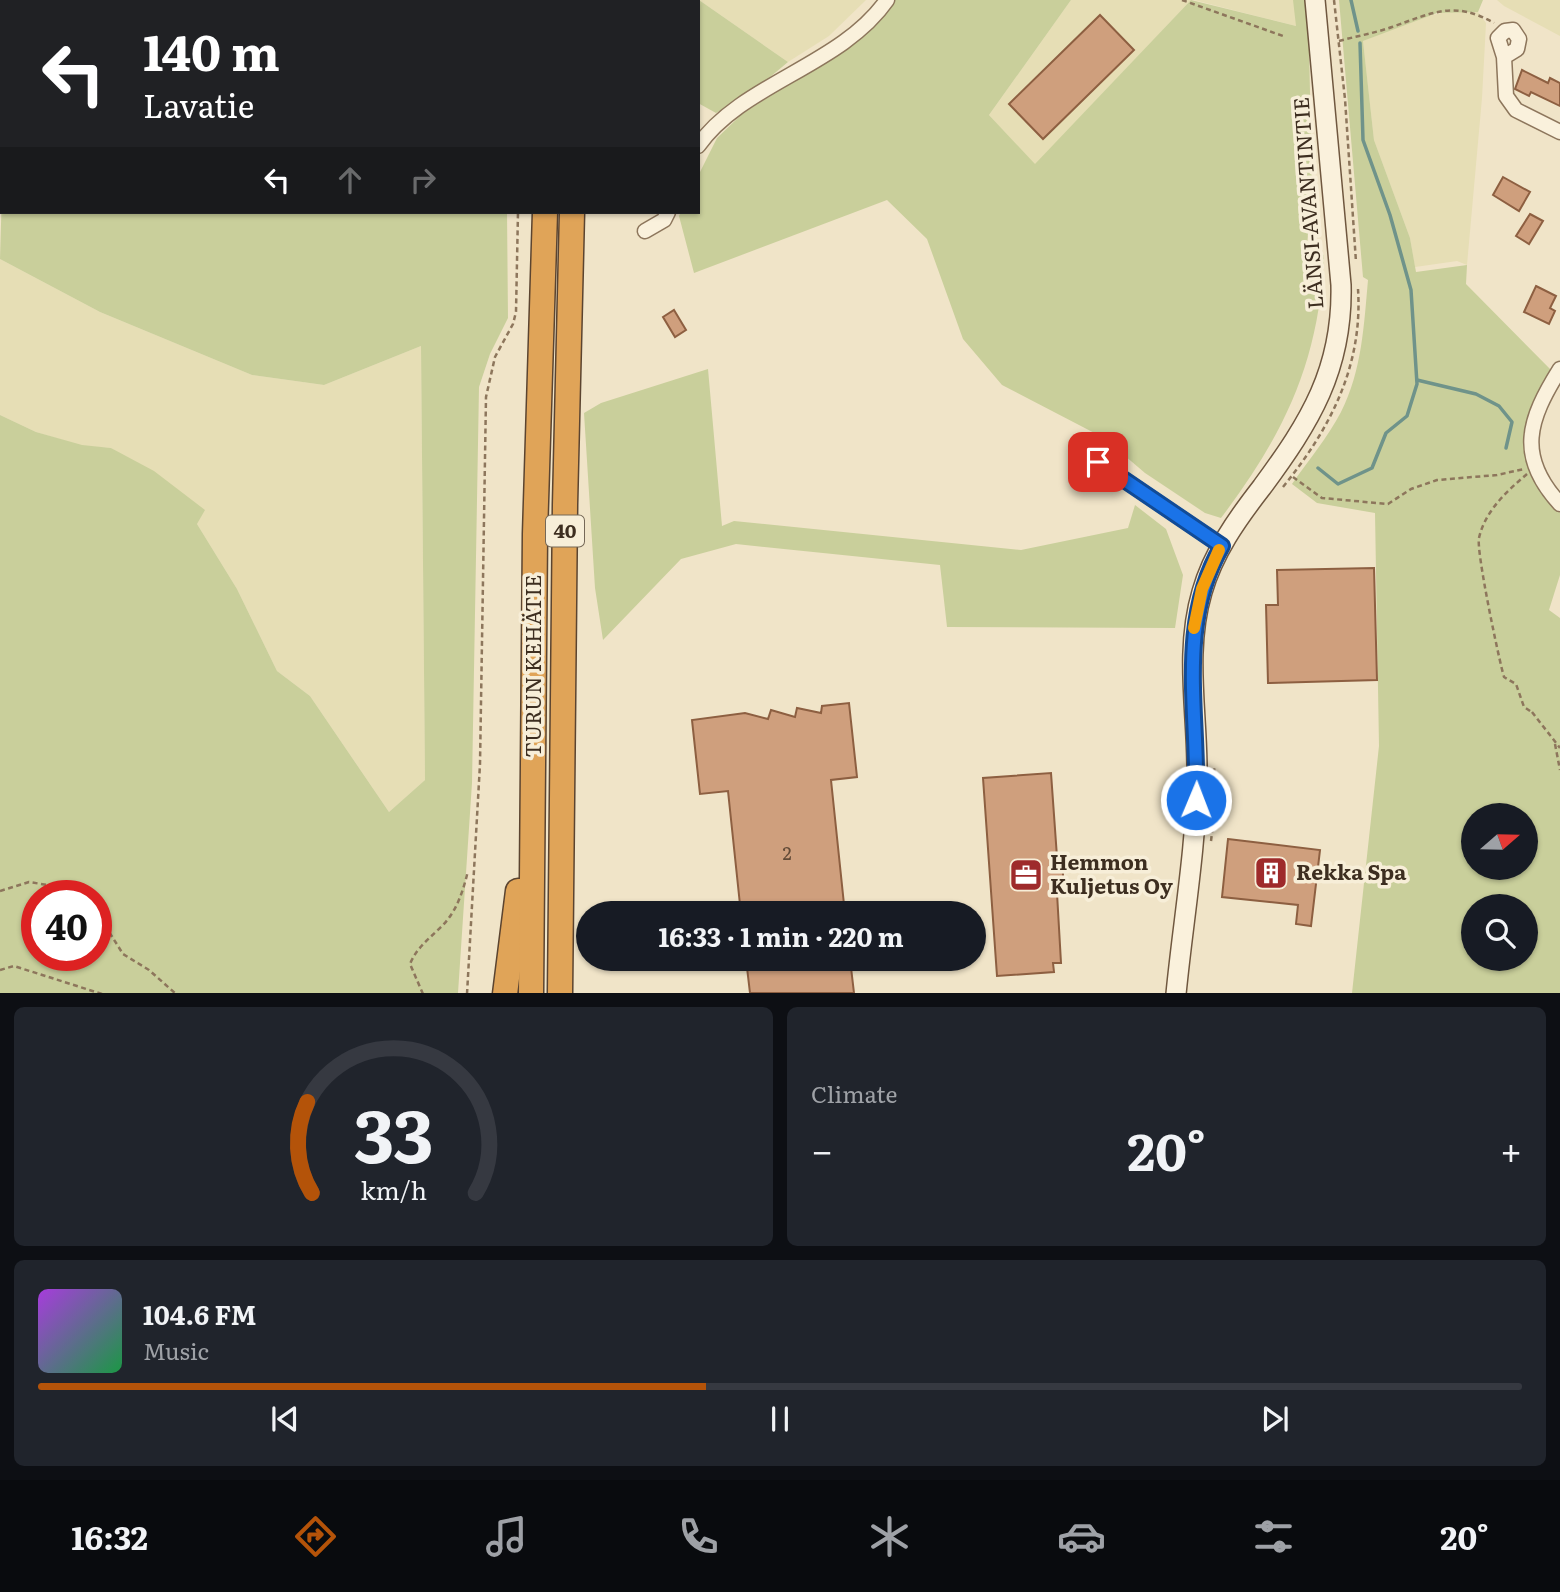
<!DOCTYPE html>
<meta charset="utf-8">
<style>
body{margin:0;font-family:Literata,serif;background:#20242c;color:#f1f3f6;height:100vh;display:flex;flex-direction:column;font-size:26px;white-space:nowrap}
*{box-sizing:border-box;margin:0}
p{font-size:23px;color:#9ea1a6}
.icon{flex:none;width:38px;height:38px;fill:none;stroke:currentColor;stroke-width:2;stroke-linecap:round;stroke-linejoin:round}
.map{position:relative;height:993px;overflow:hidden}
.side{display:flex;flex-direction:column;gap:14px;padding:14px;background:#0d0f14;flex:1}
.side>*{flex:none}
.top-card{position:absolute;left:0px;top:0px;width:700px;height:214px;box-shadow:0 2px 5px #0004;background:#202124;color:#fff;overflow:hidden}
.needle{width:46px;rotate:70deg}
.controls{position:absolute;left:1461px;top:803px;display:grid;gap:14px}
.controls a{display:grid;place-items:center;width:77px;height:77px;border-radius:50%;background:#171b24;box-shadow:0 2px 5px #0004;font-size:35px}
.speed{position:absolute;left:21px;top:880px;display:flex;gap:14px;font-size:35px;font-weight:700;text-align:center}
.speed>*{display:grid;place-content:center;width:91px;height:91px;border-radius:50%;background:#171b24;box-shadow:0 2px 5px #0004;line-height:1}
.speed .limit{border:10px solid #d22;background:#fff;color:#111}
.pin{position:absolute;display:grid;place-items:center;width:60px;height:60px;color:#fff;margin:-30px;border-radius:14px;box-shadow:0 4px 10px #0006}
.me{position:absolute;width:77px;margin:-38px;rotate:1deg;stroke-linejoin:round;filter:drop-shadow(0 0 5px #0008)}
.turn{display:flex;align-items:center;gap:24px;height:147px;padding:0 28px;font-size:32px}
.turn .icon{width:91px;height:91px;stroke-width:2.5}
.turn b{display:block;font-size:49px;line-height:60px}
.lanes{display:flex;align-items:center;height:66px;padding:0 28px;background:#0003;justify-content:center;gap:35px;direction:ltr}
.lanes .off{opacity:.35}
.big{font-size:52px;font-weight:700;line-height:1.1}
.side .tile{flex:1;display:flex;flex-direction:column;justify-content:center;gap:10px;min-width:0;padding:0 24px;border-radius:10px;background:#20242c}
.side .dial{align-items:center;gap:0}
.dial svg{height:182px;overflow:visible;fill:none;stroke:#363941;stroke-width:7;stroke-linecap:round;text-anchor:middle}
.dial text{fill:#f1f3f6;stroke:none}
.song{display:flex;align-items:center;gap:21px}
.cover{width:84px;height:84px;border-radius:10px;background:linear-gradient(135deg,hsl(280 70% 55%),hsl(140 70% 35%))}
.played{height:7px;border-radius:4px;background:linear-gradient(90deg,#b45309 45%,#363941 45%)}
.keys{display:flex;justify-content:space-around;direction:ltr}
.heat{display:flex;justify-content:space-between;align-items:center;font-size:38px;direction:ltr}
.side .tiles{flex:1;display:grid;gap:14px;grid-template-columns:1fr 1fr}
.tile:last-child{grid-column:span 2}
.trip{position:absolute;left:576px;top:901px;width:410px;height:70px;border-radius:35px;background:#171b24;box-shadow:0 2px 5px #0004;font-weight:700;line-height:70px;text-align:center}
.dock{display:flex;height:112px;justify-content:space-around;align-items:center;background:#090b0e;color:#9ea1a6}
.dock .icon{width:49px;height:49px}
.dock .active{color:#b45309}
.dock b{font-size:32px;color:#f1f3f6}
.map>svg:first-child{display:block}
.farmland{fill:#e6deb5}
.green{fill:#c9cf9b;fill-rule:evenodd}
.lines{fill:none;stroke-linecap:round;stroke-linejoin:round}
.stream{stroke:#6f938a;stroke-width:3.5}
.building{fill:#cf9f7d;stroke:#8d5f41;stroke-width:2}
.street-casing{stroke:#8d765c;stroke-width:17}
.secondary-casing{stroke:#6f573f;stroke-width:22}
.highway-casing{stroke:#5b4430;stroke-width:27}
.path{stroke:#8d765c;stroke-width:2.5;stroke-dasharray:5 3.5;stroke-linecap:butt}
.street{stroke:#faf1dc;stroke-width:14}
.secondary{stroke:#faf1dc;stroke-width:19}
.highway{stroke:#e0a458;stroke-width:24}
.route-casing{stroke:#114b97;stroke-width:18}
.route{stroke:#1a73e8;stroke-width:12}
.slow{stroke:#f59e0b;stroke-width:12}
.labels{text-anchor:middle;stroke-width:7;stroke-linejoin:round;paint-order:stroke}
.number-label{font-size:18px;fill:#624a37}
.shield{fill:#f7eed8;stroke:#756857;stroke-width:2}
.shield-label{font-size:19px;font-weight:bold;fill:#3d2e20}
.street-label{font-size:21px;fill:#3d2e20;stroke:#f7eed8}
.poi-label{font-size:21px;font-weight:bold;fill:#3d2e20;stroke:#f7eed8;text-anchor:start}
</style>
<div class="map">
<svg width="1560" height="994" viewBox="0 0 1560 994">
<rect width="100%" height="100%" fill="#f0e4c8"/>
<g class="farmland">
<polygon points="699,0 866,0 829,36 788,62"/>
<polygon points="1071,0 1191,0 1035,165 989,115"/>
<polygon points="1194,0 1308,0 1296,26"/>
<polygon points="1497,0 1560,0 1560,36 1504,6"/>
<polygon points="1451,11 1478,12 1486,23 1482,98 1467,265 1457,261 1415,267 1410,238 1374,140 1363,41 1419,18"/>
<polygon points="0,259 100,312 252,375 324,385 421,346 425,780 389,812 310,696 277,671 237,589 197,524 204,510 111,448 82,446 36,432 0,415"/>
</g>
<g class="green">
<polygon points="610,0 699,0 788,62 751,93 716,113 698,103 698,2"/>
<path d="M894,0H1071L989,115L1035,164L1191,0L1296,26L1293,0H1308L1312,185L1307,246L1324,255C1319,362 1285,433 1221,518L1205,513L1145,473L1104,438L1002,385L963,339L927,239L887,200L694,273L679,216L681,212H698V176L717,138L742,114L865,35Z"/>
<path d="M1339,0H1483L1478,12L1437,13L1363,41L1374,140L1410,238L1416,272L1467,265L1466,284L1554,373C1515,424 1513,465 1560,513V575L1549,610L1560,618V993H1352L1379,746L1375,513L1317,503L1292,484C1308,461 1328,437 1341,412C1362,371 1364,324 1368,280L1363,277ZM1474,816H1526V868H1474ZM1474,906H1526V959H1474Z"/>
<path d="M2,189V212H507L508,318L490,354L479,387L472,783L458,993H0V415L36,432L82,445L111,448L154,471L205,510L197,524L237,589L277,671L310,696L389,812L425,780L421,346L324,385L252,375L100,312L0,259ZM37,896H96V956H37Z"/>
<polygon points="708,369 722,526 734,521 1021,550 1128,528 1135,505 1166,529 1183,575 1175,628 947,627 940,565 736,544 681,559 603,640 595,588 584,413 601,403"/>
</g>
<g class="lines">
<g class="stream">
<polyline points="1351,0 1358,31"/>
<polyline points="1417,380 1476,394 1499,406 1512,422 1506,448"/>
<polyline points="1318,468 1338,484 1372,468 1386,433 1407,416 1417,384 1411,290 1390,215 1363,140 1360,43"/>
</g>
</g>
<g class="building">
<polygon points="1100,15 1134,50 1043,139 1009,104"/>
<polygon points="1522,70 1548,83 1550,78 1560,83 1560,106 1531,92 1529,96 1515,89"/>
<polygon points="1503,177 1530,192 1519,211 1493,195"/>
<polygon points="1530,214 1543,221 1529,244 1516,236"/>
<polygon points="1536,286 1556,296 1550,308 1555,311 1549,324 1524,312"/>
<polygon points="674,310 686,330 675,337 663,317"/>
<polygon points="1374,568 1377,680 1268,683 1266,605 1278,605 1277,570"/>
<polygon points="849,703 857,777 831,780 845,914 741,914 728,791 700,794 692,720 745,713 768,719 771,710 795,717 797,708 821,713 822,706"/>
<polygon points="1051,773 1057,857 1062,857 1064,893 1057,893 1061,963 1053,963 1054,972 997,976 983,778"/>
<polygon points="1228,839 1320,850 1311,926 1296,924 1298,905 1222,897"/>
<polygon points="746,959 850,959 854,993 750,993"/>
</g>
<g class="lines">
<defs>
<g id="street">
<polyline points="1504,57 1517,49 1519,39 1513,30 1505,31 1498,38 1504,57 1506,96 1516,110 1560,132"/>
<path d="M698,146C742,83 841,66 887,0"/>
<polyline points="645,231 664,220 668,212"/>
<path d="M1560,369C1528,420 1516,456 1560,504"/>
<polyline points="1098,462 1222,546"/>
</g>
<path id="secondary" d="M1176,994C1183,922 1196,849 1197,777C1198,715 1184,653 1202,592C1213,553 1237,519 1262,487C1310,422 1343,369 1341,285L1315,0"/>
<g id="highway">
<polyline points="555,2 555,0"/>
<polyline points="587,2 587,0"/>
<polyline points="505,994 518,891"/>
<polyline points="531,994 535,534 545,212"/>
<polyline points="560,994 565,505 572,212"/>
</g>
</defs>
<use href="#street" class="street-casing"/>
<use href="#secondary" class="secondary-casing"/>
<use href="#highway" class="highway-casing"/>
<g class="path">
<polyline points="1182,0 1283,36"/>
<polyline points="1334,0 1345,99 1356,262"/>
<polyline points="525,2 525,0"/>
<path d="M1339,41C1357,36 1375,33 1392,27C1432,13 1454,0 1494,23"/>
<path d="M1527,474C1507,491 1485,511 1479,538C1476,551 1499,660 1504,677L1516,684L1524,707L1533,713"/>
<polyline points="1293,477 1322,498 1388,504 1411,489 1437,480 1497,475 1524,469"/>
<path d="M1283,487C1330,429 1363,366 1358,289"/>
<polyline points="1532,712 1560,748"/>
<polyline points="1555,744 1560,770"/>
<polyline points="1211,841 1216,799 1214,767"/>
<polyline points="0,891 29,882 54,886 74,885 83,896"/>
<polyline points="96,911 123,954 149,970 176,994"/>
<polyline points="0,970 14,966 102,994"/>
<path d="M423,994L410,964C417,947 430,938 442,926C457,911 463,891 468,871"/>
<polyline points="467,994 480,764 486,397 495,357 513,324 516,312 518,212"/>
</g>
<use href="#street" class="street"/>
<use href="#secondary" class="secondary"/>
<use href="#highway" class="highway"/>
</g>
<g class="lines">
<defs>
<path id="route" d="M1098,462L1222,546C1176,624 1199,715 1196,800"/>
</defs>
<use href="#route" class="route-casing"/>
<use href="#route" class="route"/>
<polyline class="slow" points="1194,628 1202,589 1219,550"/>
</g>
<defs>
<symbol id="building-square" viewBox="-11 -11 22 22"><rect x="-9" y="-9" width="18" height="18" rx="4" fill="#9e2a2b" stroke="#f7eed8"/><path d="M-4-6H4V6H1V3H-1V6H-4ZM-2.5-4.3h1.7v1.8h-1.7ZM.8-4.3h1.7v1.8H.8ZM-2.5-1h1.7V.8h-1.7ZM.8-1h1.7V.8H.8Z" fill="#fff"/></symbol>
<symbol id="office-square" viewBox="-11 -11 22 22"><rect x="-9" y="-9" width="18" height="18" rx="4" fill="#9e2a2b" stroke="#f7eed8"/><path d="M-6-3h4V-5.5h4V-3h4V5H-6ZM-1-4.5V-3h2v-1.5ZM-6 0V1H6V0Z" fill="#fff"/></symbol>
</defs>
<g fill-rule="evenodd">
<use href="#building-square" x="1252" y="854" width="38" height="38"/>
<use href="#office-square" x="1007" y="856" width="38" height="38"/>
</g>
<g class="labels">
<g class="number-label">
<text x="787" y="860">2</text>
</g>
<rect class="shield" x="546" y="515.5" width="38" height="31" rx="5"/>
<g class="shield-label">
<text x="565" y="538">40</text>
</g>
<g class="street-label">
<text transform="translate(1309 203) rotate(-94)" y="7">LÄNSI-AVANTINTIE</text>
<text transform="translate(534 666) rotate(-90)" y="7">TURUN KEHÄTIE</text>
</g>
<g class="poi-label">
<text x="1050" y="870">Hemmon<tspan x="1050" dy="24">Kuljetus Oy</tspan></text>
<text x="1296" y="880">Rekka Spa</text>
</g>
</g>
</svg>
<div class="controls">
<a><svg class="needle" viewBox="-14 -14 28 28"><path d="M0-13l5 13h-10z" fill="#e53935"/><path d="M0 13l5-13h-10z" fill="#9ea1a6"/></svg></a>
<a><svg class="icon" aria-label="search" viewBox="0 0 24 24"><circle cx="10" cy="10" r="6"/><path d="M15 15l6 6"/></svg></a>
</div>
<div class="speed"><div class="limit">40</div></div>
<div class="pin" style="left:1098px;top:462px;background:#d93025"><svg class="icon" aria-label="arrive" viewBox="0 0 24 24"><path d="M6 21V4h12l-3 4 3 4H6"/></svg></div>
<svg class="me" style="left:1196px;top:800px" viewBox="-20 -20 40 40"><circle r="17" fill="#1a73e8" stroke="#fff" stroke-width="3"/><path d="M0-11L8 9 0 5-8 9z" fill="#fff"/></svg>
<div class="trip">16:33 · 1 min · 220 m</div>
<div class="top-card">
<div class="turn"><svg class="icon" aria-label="left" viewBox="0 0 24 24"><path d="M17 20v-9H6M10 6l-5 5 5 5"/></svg><div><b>140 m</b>Lavatie</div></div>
<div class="lanes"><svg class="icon" aria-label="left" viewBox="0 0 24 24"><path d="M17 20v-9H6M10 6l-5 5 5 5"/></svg><svg class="icon off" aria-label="ahead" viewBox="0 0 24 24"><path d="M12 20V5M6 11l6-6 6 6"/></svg><svg class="icon off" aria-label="right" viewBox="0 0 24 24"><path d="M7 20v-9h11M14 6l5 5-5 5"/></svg></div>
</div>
</div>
<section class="side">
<div class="tiles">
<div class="tile dial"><svg viewBox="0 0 100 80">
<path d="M14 69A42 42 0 1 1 86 69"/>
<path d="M14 69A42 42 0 0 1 12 29" stroke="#b45309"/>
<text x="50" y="56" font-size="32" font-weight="700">33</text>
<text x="50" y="72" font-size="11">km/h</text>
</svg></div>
<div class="tile"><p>Climate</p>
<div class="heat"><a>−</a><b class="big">20°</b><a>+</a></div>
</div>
<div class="tile">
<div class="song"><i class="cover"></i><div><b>104.6 FM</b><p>Music</p></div></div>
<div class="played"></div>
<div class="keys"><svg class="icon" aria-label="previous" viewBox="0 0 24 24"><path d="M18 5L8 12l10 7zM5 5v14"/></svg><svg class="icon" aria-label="pause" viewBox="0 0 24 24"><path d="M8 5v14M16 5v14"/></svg><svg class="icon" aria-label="next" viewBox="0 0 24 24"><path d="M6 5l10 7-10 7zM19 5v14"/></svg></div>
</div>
</div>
</section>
<nav class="dock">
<b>16:32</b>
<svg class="icon active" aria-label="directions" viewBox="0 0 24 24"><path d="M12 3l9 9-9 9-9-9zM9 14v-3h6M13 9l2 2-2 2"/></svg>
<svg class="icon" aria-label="music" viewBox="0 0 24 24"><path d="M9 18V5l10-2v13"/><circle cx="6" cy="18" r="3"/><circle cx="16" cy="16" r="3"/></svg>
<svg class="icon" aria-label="phone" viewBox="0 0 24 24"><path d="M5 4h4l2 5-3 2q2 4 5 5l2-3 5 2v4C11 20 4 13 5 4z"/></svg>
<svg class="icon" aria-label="climate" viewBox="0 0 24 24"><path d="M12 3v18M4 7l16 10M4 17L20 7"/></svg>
<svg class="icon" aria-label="car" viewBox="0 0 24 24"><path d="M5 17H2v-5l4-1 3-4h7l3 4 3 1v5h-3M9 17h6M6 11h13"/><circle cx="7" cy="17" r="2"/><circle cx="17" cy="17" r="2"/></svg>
<svg class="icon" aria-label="filters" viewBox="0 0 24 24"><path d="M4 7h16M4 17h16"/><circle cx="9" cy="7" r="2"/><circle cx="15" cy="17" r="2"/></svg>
<b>20°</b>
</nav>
